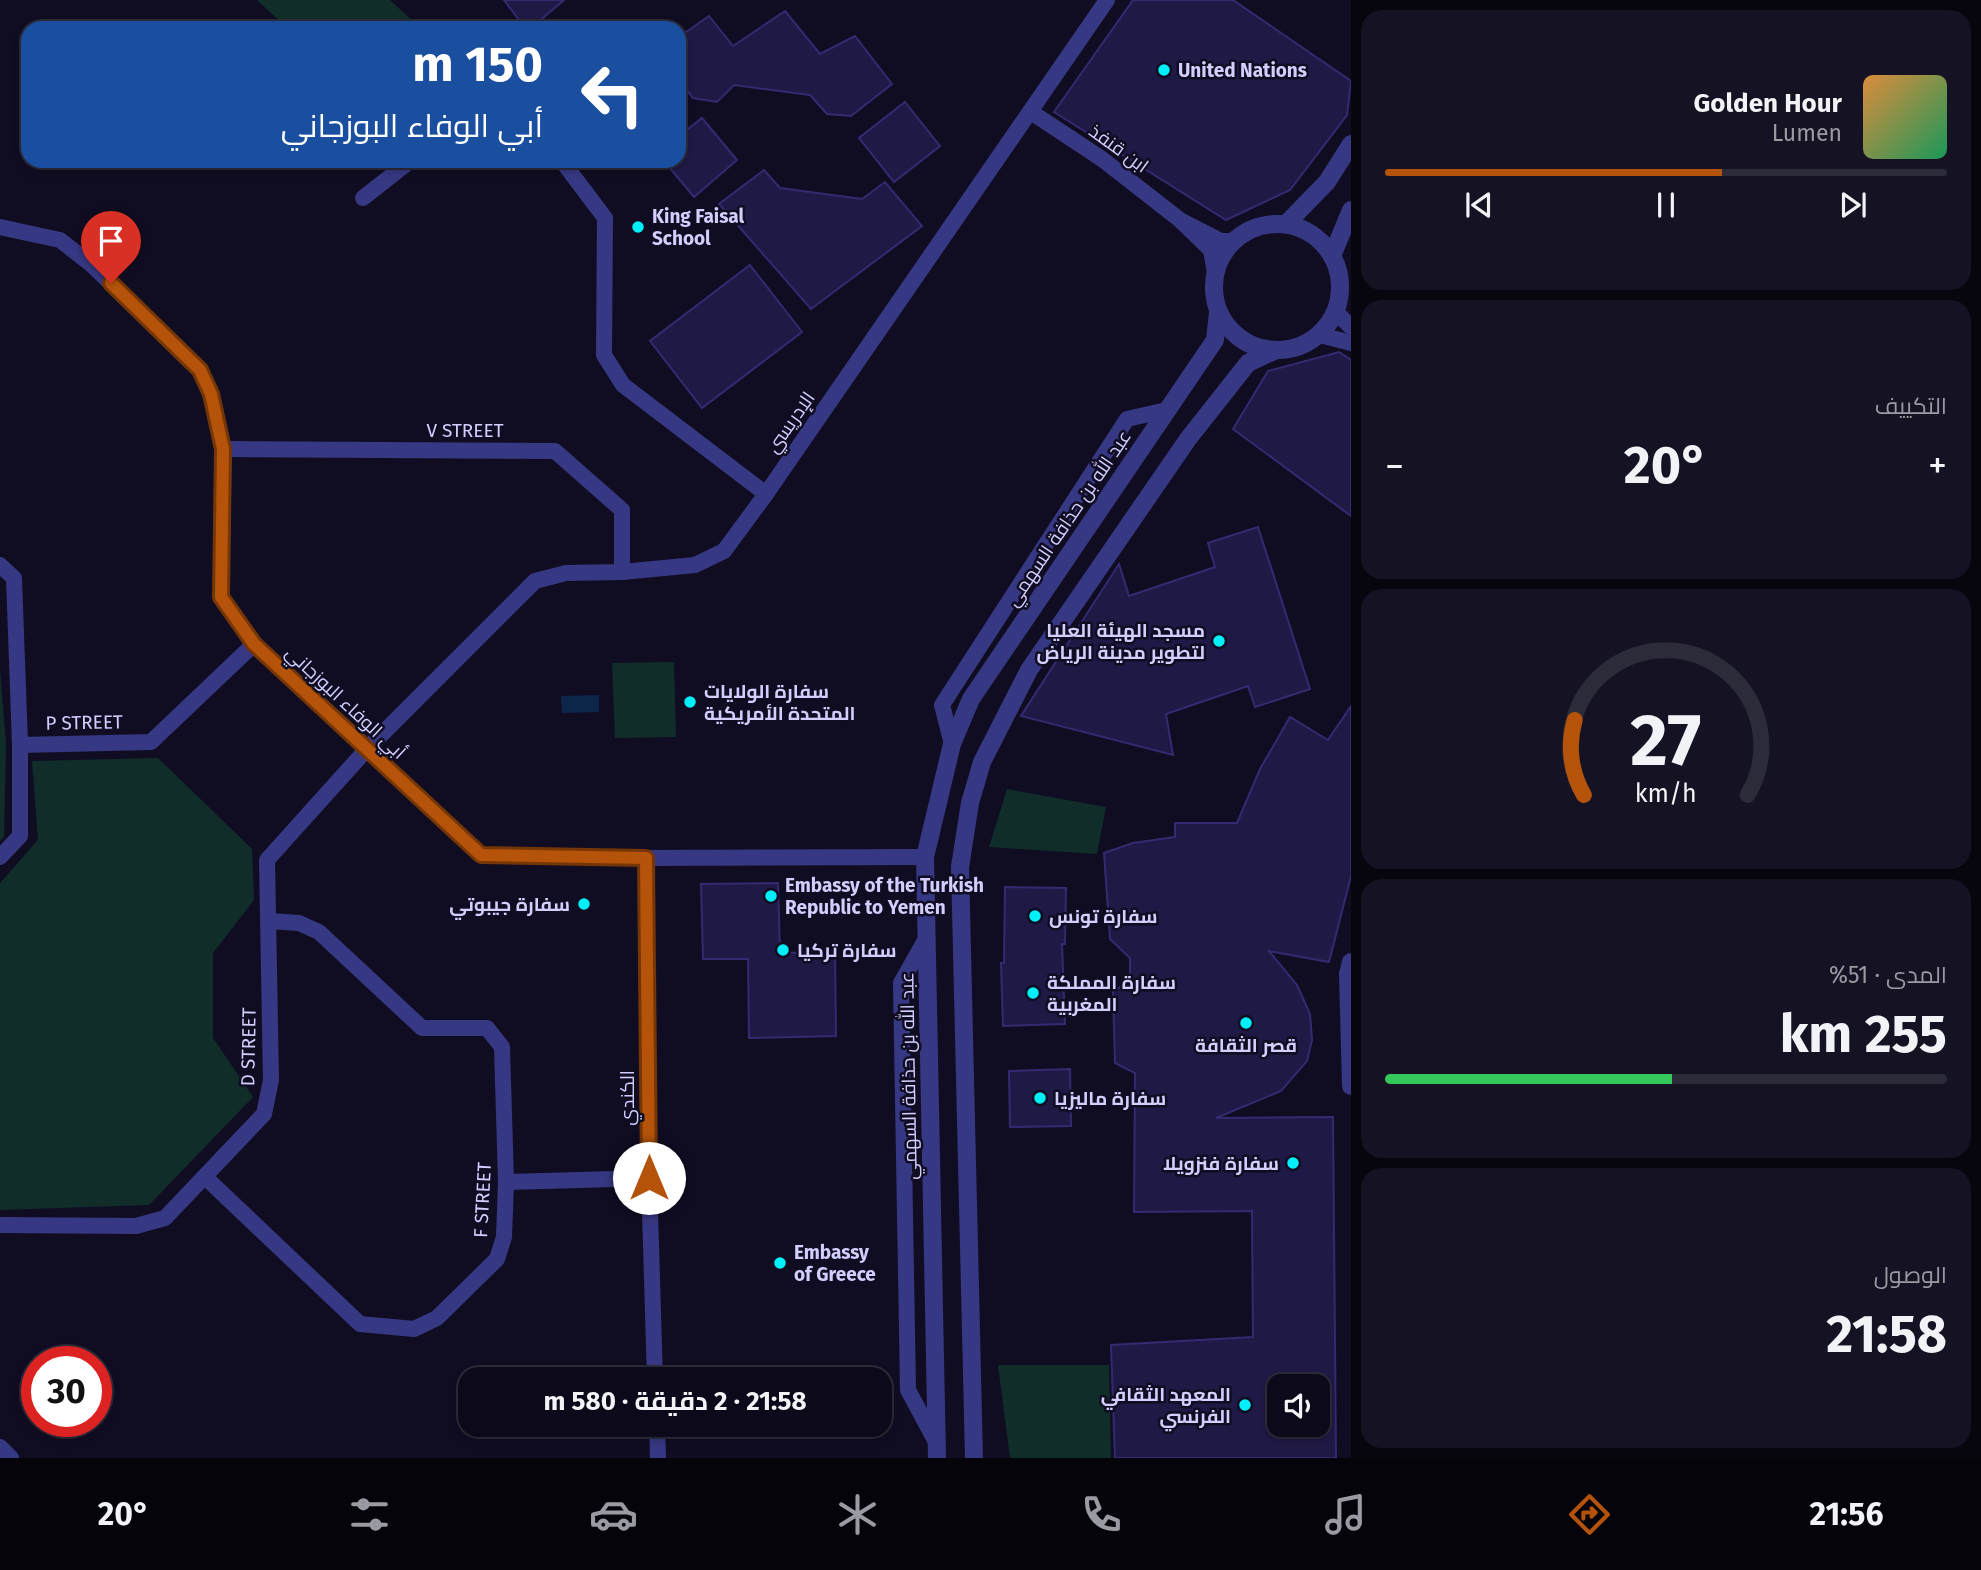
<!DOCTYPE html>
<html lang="ar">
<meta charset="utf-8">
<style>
body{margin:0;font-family:"Fira Sans",Cairo,sans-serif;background:#151323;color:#f1f3f6;direction:rtl;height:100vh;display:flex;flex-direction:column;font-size:26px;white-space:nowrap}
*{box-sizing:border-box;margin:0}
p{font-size:23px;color:#9a9aa2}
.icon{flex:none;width:38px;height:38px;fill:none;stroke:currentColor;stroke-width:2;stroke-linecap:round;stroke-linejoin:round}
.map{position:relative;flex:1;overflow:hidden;direction:ltr}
.side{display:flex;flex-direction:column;gap:10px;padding:10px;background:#07060e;width:630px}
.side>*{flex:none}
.top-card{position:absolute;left:21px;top:21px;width:665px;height:147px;border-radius:21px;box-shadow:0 4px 10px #0003,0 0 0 2px #2c2b39;direction:rtl;background:#1a4fa0;color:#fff;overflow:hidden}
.controls{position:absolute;left:1267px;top:1374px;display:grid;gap:14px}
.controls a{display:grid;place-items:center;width:63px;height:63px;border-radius:14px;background:#0c0a1a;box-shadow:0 4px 10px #0003,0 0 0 2px #2c2b39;font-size:35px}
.speed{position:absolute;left:21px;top:1346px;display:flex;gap:14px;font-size:35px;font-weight:700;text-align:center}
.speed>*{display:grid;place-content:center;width:91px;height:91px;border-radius:50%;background:#0c0a1a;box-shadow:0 4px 10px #0003,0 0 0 2px #2c2b39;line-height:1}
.speed .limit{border:10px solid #d22;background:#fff;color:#111}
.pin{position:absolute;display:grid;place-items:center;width:60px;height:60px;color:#fff;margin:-72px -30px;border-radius:50% 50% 50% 0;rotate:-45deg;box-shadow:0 0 7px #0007}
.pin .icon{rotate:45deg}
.me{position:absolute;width:77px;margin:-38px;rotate:0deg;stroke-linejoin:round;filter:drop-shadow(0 0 5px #0008)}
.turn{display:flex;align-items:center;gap:24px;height:147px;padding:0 28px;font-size:32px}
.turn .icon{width:91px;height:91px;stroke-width:2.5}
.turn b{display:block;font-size:49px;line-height:60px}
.big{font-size:52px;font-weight:700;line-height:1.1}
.side .tile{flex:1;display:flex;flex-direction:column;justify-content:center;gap:10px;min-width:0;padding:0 24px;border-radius:21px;background:#151323}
.side .dial{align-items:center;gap:0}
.dial svg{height:182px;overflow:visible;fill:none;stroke:#2c2b39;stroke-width:7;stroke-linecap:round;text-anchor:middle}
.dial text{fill:#f1f3f6;stroke:none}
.song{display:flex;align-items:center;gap:21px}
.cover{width:84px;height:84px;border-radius:10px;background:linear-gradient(135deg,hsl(30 70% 55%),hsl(150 70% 35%))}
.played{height:7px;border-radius:4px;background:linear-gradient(90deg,#b45309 60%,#2c2b39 60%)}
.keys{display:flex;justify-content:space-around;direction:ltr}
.heat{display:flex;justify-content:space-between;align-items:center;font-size:38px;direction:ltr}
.charge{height:10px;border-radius:5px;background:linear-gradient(90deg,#34c759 51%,#2c2b39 0)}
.trip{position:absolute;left:458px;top:1367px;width:434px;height:70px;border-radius:21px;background:#0c0a1a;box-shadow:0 4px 10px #0003,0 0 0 2px #2c2b39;font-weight:700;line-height:70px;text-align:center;direction:rtl}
.tab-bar{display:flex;height:112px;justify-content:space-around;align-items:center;background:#05040a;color:#9a9aa2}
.tab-bar .icon{width:49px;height:49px}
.tab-bar .active{color:#b45309}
.tab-bar b{font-size:32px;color:#f1f3f6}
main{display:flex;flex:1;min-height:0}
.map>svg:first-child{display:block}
.green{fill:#102d2a}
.water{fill:#0b2649}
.building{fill:#1f1945;stroke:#342a71;stroke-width:2;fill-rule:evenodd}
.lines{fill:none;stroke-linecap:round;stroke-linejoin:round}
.minor{stroke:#373883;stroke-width:16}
.tertiary{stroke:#373883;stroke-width:18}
.route-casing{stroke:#753606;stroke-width:18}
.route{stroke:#b45309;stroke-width:12}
.poi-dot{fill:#00f0fa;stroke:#100d23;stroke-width:2.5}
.labels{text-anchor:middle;stroke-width:5;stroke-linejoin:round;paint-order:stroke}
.poi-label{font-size:19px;font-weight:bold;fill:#d2cfff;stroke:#100d23;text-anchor:start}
.street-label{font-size:19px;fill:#d2cfff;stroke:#100d23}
</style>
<main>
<section class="side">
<div class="tile">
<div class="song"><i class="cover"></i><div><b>Golden Hour</b><p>Lumen</p></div></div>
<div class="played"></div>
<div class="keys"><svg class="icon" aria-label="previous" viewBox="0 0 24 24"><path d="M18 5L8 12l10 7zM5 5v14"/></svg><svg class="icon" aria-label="pause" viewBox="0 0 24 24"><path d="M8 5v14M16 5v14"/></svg><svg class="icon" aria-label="next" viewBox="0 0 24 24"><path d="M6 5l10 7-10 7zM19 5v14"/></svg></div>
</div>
<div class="tile"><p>التكييف</p>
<div class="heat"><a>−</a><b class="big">20°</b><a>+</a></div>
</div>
<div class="tile dial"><svg viewBox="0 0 100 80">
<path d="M14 69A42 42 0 1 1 86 69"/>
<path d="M14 69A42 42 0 0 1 10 36" stroke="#b45309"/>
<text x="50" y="56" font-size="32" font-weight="700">27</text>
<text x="50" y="72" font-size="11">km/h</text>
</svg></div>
<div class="tile"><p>المدى · 51%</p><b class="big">255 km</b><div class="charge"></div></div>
<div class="tile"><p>الوصول</p><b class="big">21:58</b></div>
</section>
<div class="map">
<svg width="1351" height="1458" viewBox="0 0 1351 1458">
<rect width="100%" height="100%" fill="#100d23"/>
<g class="green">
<polygon points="257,0 390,0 420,28 287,28"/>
<polygon points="674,662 676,737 615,738 612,663"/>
<polygon points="0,670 6,744 4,837 0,841"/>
<polygon points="158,758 252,849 254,900 213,953 213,1038 253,1097 149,1205 0,1210 0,883 38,840 32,761"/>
<polygon points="1007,789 1106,807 1097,854 989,847"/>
<polygon points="998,1365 1109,1365 1111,1458 1010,1458"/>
</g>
<polygon class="water" points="599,695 599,712 562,713 561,696"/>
<g class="building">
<polygon points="504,0 564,0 531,28 525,28"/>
<polygon points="1133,0 1233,0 1351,81 1347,115 1290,190 1226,220 1054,112"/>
<polygon points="785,11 820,54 855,36 892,84 851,116 827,114 810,95 734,85 717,102 693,98 679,80 679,37 709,16 733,46"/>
<polygon points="905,102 940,146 894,182 859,138"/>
<polygon points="702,118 737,160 694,197 664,161 679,161 679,136"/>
<polygon points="764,170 780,188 862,199 885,182 922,226 811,309 719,204"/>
<polygon points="750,265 802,332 702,408 650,341"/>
<polygon points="1339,352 1351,360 1351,516 1233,429 1268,371"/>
<polygon points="1258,527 1310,689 1255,707 1248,686 1166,714 1173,755 1021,716 1119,564 1129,596 1215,567 1208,543"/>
<path d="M1351,706V876L1329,962L1269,951L1297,985L1310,1014L1312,1040L1307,1061L1281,1091L1216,1118L1333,1117L1336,1458H1115L1111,1345L1253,1337L1252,1211L1134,1212L1135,1073L1115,1063L1113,992L1130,980V958L1110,939L1104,853L1133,843L1175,837V823H1237L1260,769L1290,717L1328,740ZM1279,1386H1318V1424H1279Z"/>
<polygon points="778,883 780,953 835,952 836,1036 749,1038 748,959 703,959 701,884"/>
<polygon points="1005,887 1066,888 1065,944 1062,944 1065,1024 1003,1026 1001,963 1004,963"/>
<polygon points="1070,1069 1071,1126 1010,1127 1009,1071"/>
</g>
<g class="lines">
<g class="minor">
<polyline points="1031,112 1102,159 1180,220"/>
<polyline points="562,161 605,218 604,355 623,385 766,494"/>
<polyline points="363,198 410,161"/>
<polyline points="0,227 60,240 92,265 200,370 211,394 224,449 221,597 254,644 481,855 646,858 925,857"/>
<polyline points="1215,272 1211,250 1180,220 1221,241 1233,241"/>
<polyline points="1336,312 1351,327"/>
<polyline points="1320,335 1351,343"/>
<polyline points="224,449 555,451 622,510 622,572"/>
<polyline points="0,565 14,578 20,745 151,742 254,644"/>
<polyline points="952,744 942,705 1127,419 1167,410"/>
<polyline points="0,857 20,836 20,745"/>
<polyline points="646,858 649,1178 655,1379"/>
<polyline points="927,937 901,983 908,1390 936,1442"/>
<polyline points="205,1177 360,1324 414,1329 437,1318 497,1259 504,1237 506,1182 502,1047 487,1028 422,1028 319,932 299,923 269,921"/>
<polyline points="506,1182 649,1178"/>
<polyline points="0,1225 136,1226 165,1218 264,1114 271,1080 267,860 366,750 535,581 566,573 622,572 695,565 724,551 766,494 1107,0"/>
<polyline points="657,1424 658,1458"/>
<polyline points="0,1447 11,1458"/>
</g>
<g class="tertiary">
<circle cx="1277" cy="287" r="63"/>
<polyline points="1286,224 1327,182 1351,144"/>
<polyline points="1332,256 1351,210"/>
<polyline points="1351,962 1348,974 1351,1086"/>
<polyline points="937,1458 925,857 952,744 971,699 1215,340 1218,312"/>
<polyline points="974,1458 960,867 970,803 982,762 1029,670 1188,439 1248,363 1274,351"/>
</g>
</g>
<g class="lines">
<defs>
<polyline id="route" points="111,283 200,370 211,394 223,449 221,597 254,644 481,855 646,858 649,1178"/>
</defs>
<use href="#route" class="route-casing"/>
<use href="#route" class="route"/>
</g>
<g class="poi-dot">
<circle cx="1164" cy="70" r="7"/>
<circle cx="638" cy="227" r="7"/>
<circle cx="1219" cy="641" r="7"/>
<circle cx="690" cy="702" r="7"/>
<circle cx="771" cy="896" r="7"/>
<circle cx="584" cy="904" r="7"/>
<circle cx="1035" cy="916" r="7"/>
<circle cx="783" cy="950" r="7"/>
<circle cx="1033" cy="993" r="7"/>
<circle cx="1246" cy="1023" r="7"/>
<circle cx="1040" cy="1098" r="7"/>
<circle cx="1293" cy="1163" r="7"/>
<circle cx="780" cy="1263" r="7"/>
<circle cx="1245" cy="1405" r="7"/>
</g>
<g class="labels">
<g class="poi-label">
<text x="1178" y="77">United Nations</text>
<text x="652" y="223">King Faisal<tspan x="652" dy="22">School</tspan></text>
<text x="1205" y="637" text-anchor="end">مسجد الهيئة العليا<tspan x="1205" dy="22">لتطوير مدينة الرياض</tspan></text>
<text x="704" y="698">سفارة الولايات<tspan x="704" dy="22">المتحدة الأمريكية</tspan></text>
<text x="785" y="892">Embassy of the Turkish<tspan x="785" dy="22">Republic to Yemen</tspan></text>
<text x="570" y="911" text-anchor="end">سفارة جيبوتي</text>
<text x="1049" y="923">سفارة تونس</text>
<text x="797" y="957">سفارة تركيا</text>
<text x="1047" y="989">سفارة المملكة<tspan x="1047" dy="22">المغربية</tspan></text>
<text x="1246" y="1052" text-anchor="middle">قصر الثقافة</text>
<text x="1054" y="1105">سفارة ماليزيا</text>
<text x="1279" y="1170" text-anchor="end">سفارة فنزويلا</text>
<text x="794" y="1259">Embassy<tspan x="794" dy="22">of Greece</tspan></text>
<text x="1231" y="1401" text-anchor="end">المعهد الثقافي<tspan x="1231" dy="22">الفرنسي</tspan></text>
</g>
<g class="street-label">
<text transform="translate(1119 148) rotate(36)" y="7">ابن قنفذ</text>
<text transform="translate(790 422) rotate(-55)" y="7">الإدريسي</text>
<text x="465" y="437">V STREET</text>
<text transform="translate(1068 518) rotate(-56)" y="7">عبد الله بن حذافة السهمي</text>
<text transform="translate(346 702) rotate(43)" y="7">أبي الوفاء البوزجاني</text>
<text transform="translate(84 722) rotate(-1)" y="7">P STREET</text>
<text transform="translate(248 1047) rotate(-89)" y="7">D STREET</text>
<text transform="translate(908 1076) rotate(-91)" y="7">عبد الله بن حذافة السهمي</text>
<text transform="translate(627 1098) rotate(-90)" y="7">الكندي</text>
<text transform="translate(482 1200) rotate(-87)" y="7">F STREET</text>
</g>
</g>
</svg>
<div class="controls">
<a><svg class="icon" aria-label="sound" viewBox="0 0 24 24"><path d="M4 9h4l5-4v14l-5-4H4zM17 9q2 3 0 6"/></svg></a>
</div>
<div class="speed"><div class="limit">30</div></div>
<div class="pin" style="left:111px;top:283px;background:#d93025"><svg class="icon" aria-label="arrive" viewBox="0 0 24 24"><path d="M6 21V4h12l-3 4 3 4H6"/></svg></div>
<svg class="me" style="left:649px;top:1178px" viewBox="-20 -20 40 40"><circle r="19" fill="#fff"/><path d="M0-13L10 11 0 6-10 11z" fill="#b45309"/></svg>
<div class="trip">21:58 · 2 دقيقة · 580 m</div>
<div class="top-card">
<div class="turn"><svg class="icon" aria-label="left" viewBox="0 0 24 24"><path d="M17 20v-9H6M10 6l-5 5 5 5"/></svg><div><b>150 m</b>أبي الوفاء البوزجاني</div></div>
</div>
</div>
</main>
<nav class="tab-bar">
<b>21:56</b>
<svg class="icon active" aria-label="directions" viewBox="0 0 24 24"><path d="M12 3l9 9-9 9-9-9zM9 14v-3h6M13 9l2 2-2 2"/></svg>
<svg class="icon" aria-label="music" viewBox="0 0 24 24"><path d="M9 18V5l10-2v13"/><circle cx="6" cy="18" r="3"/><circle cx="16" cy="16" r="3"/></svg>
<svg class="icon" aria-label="phone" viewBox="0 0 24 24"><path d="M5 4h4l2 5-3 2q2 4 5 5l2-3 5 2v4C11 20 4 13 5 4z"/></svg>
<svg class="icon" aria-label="climate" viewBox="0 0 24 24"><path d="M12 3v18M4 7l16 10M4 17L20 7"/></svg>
<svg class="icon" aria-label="car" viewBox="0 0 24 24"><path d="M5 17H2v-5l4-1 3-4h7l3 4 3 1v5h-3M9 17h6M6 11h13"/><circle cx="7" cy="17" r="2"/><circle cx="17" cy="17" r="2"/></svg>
<svg class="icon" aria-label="filters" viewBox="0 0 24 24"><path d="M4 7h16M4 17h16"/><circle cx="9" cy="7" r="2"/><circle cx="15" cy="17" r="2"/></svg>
<b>20°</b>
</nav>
